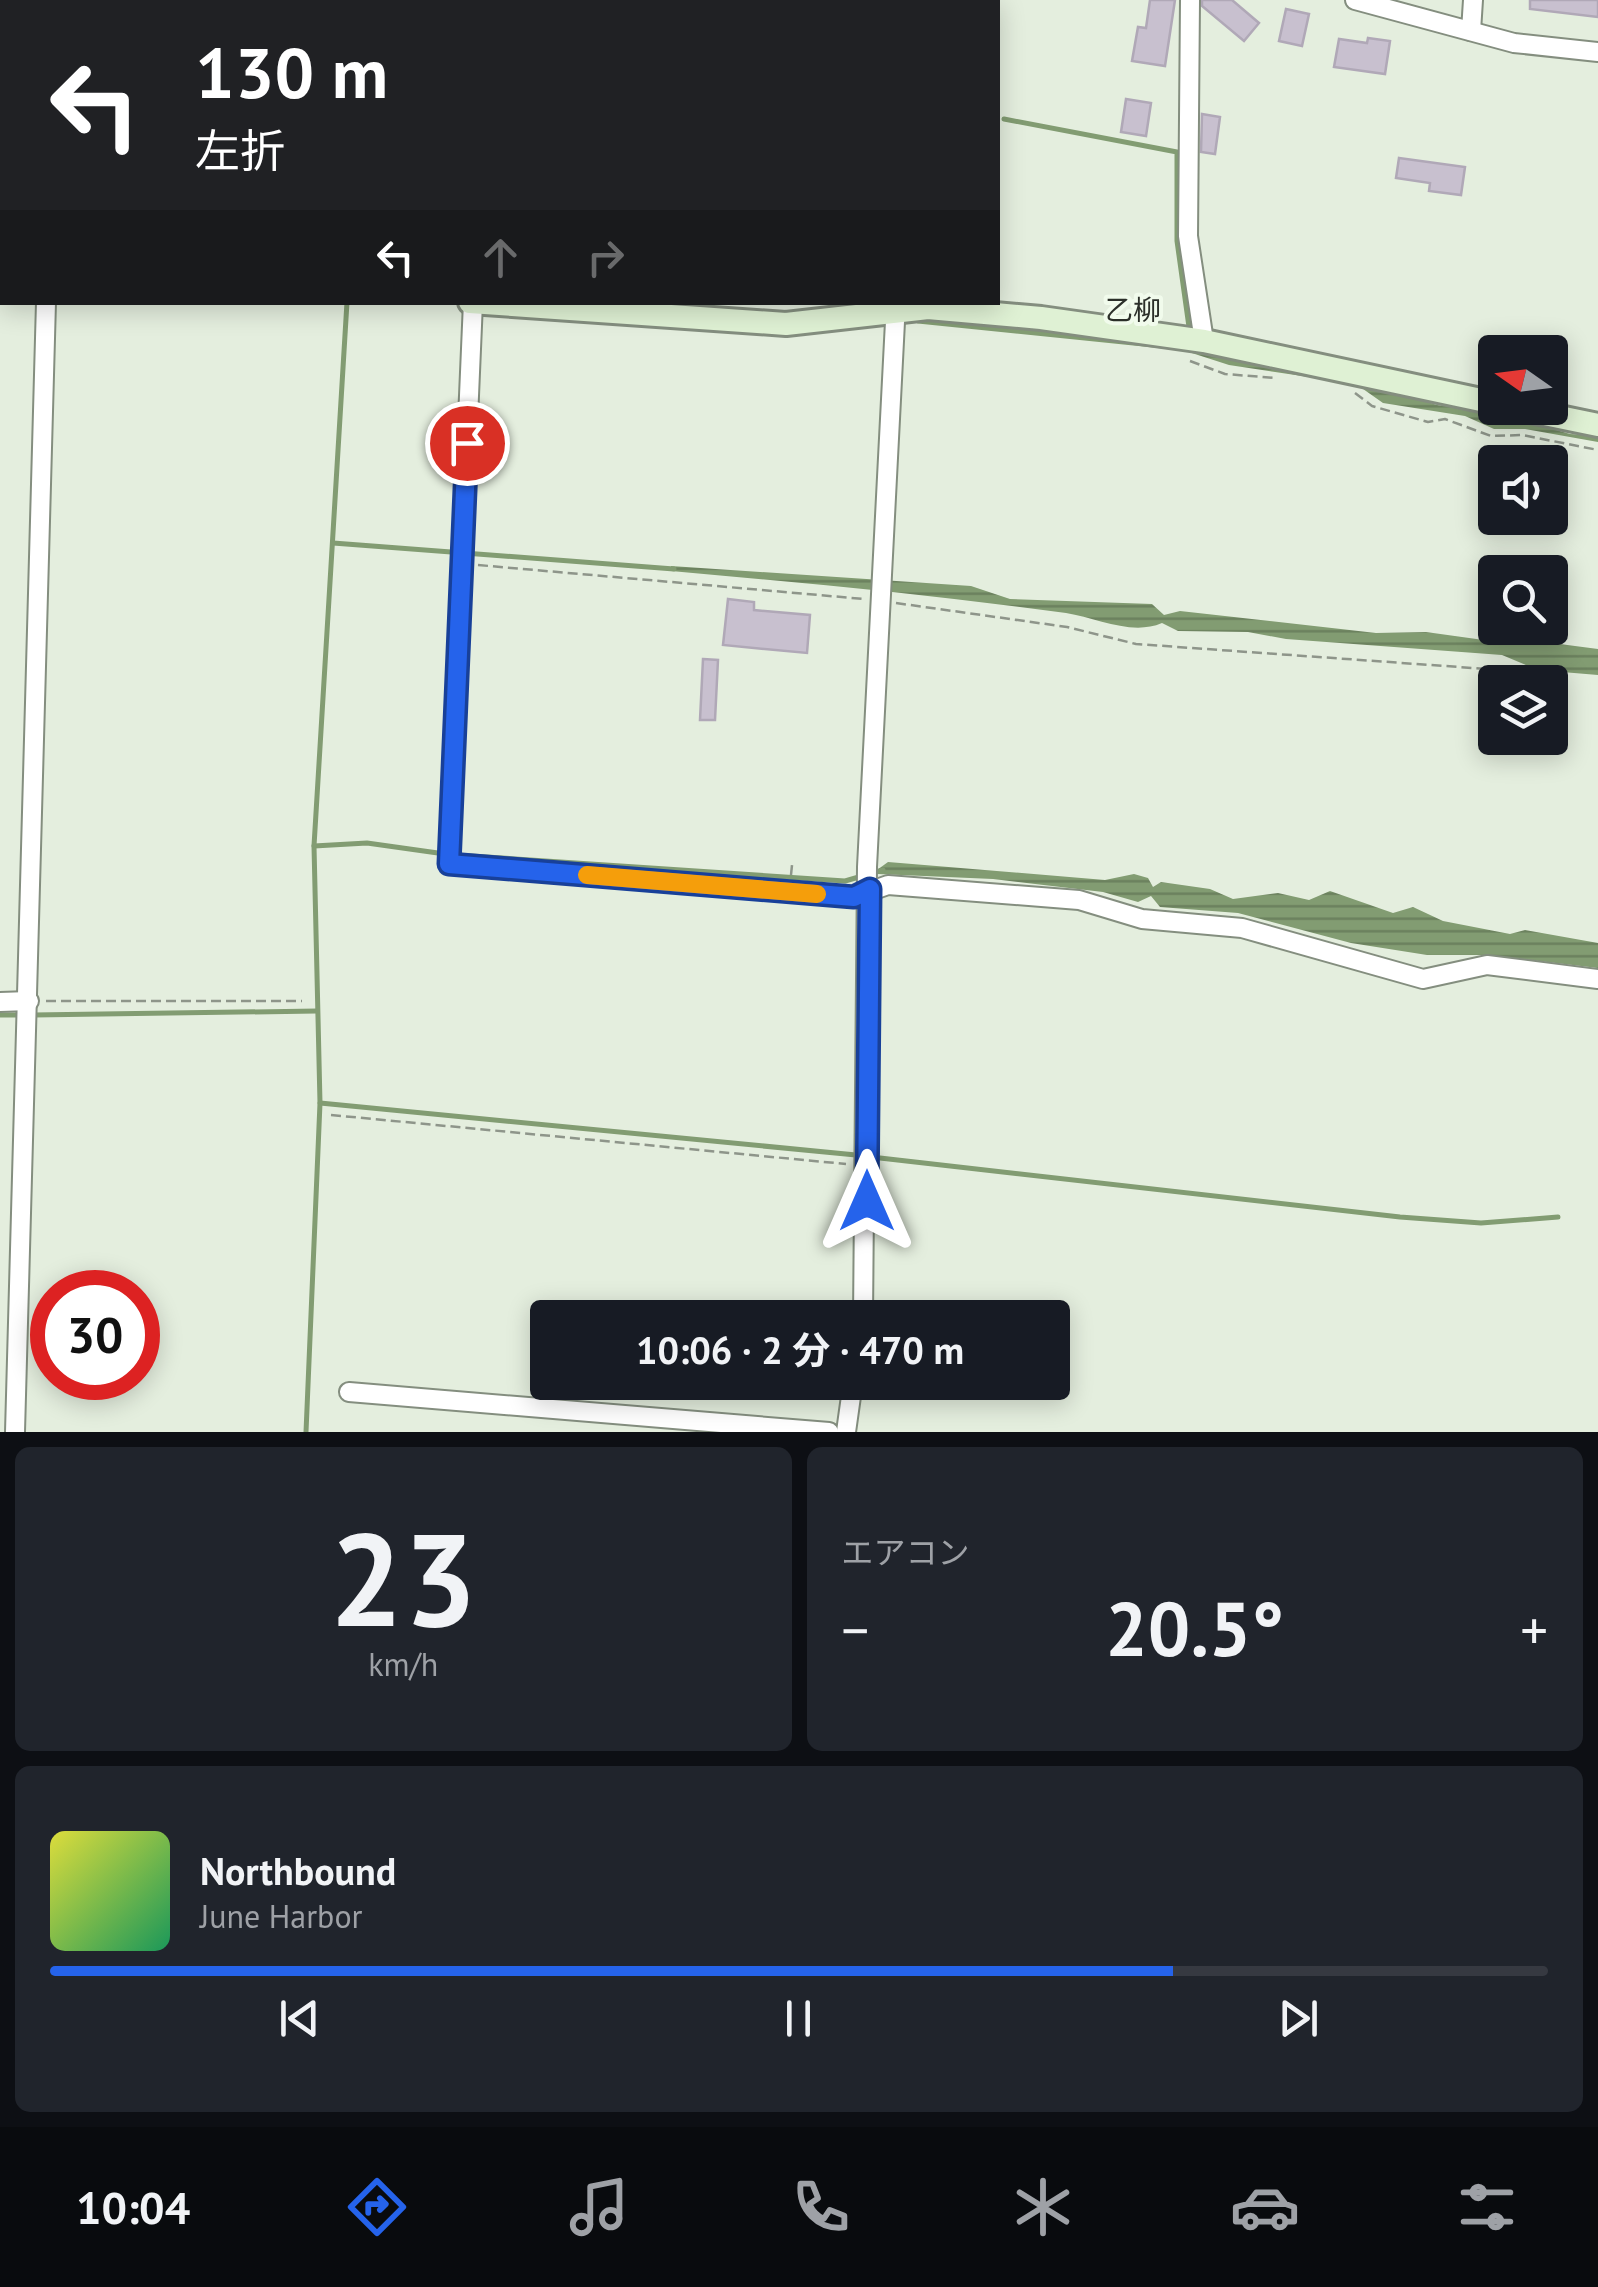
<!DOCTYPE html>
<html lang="ja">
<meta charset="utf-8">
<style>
body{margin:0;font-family:"PT Sans","Noto Sans JP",sans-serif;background:#20242c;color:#f1f3f6;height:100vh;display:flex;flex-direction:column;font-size:38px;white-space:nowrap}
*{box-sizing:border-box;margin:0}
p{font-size:32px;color:#9ea1a6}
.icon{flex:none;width:55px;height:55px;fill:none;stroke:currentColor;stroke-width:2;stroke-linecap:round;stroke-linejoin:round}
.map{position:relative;height:1432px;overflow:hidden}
.panel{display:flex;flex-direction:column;gap:15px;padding:15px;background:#0d0f14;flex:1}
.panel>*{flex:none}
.banner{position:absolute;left:0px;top:0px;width:1000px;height:305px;box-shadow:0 5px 25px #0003;background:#202124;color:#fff;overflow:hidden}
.needle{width:65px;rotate:284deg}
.buttons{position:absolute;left:1478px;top:335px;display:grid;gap:20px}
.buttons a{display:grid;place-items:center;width:90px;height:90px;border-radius:10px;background:#171b24;box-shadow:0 5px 25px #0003;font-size:50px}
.speed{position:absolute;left:30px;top:1270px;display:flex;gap:20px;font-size:50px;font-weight:700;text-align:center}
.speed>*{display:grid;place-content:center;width:130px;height:130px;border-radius:50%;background:#171b24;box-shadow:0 5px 25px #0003;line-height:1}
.speed .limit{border:15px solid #d22;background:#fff;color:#111}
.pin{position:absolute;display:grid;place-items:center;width:85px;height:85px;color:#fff;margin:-42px;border:5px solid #fff;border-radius:50%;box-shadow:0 2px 10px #0007}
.me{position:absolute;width:110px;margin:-55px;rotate:0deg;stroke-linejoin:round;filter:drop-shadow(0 0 8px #0008)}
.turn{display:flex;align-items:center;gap:35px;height:210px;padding:0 30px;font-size:45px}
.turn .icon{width:130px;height:130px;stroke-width:2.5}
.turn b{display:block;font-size:70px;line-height:85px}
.lanes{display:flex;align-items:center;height:95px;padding:0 30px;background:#0003;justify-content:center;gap:50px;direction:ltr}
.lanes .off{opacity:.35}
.big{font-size:75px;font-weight:700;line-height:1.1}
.panel .tile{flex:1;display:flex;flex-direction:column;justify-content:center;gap:15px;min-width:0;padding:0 35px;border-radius:15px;background:#20242c}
.panel .dial{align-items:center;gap:0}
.dial b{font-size:130px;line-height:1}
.song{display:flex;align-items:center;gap:30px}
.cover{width:120px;height:120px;border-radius:15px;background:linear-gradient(135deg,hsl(60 70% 55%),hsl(150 70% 35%))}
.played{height:10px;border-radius:5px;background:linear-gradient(90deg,#2563eb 75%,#363941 75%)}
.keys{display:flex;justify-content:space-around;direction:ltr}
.heat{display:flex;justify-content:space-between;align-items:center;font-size:55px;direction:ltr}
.panel .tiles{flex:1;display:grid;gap:15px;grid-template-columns:1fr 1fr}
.tile:last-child{grid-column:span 2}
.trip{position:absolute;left:530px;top:1300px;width:540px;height:100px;border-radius:10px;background:#171b24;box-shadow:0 5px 25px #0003;font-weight:700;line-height:100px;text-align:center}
.dock{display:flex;height:160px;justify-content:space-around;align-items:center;background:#090b0e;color:#9ea1a6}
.dock .icon{width:70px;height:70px}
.dock .current{color:#2563eb}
.dock b{font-size:45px;color:#f1f3f6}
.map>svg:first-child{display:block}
.water{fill:url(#water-rules)}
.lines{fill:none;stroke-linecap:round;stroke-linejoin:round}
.stream{stroke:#829c72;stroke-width:5}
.building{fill:#c8c0cf;stroke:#b0a8b7;stroke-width:2.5}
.street-casing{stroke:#848e7f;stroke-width:22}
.secondary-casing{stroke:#848e7f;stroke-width:28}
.path{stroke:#8e958a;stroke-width:2.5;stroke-dasharray:10 5;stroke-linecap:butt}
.street{stroke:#fff;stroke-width:18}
.secondary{stroke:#dff1d4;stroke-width:22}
.route-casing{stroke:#184099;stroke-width:25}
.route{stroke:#2563eb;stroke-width:18}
.slow{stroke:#f59e0b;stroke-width:18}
.labels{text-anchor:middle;stroke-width:8;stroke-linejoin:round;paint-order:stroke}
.neighbourhood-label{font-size:28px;fill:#2b2f29;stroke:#f1fbec}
</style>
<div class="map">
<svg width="1598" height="1432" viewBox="0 0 1598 1432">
<defs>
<pattern id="water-rules" width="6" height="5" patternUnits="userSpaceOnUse" patternTransform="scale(2.5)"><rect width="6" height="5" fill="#829c72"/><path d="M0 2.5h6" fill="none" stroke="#6b805e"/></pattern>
</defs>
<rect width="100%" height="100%" fill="#e4eede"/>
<g class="water">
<polygon points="1167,345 1279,363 1358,380 1437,405 1495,412 1570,434 1598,436 1598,442 1525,429 1494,429 1465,416 1383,403 1356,384 1229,365"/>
<path d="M671,566L971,586L1010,599L1152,604L1164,615L1180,611L1376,633L1426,632L1498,642L1529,640L1598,649V675L1538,670L1502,655L1286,639L1248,632L1178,631L1162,623C1132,636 1097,618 1066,613C935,595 803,583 671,571Z"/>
<polygon points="888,862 1105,880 1134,874 1148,878 1153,887 1161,882 1210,889 1233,899 1278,893 1309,900 1330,891 1393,913 1413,907 1443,921 1510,934 1525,930 1598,943 1598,968 1488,955 1427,955 1351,943 1238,913 1160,907 1151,896 1138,902 1103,892 993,879 878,874 877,870"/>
</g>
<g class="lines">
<g class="stream">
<polyline points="345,2 346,0"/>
<polyline points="1004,119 1177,152 1177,241 1189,327"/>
<polyline points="0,269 2,269"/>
<polyline points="918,321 1163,346"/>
<polyline points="333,543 674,569"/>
<polyline points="314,846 367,843 445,854"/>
<polyline points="456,855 845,881 883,870"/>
<polyline points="0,1015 22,1015"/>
<polyline points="33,1015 317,1011"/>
<polyline points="320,1103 856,1155"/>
<polyline points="880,1158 1400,1217 1481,1223 1558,1217"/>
<polyline points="306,1432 320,1103 314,846 347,302"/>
</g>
</g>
<g class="building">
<polygon points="1150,0 1175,0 1165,66 1132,61 1138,27 1146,28"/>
<polygon points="1202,0 1232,0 1259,23 1244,41 1202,6"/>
<polygon points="1530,0 1598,0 1598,17 1530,9"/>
<polygon points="1286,9 1309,14 1302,46 1279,41"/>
<polygon points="1368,38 1390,41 1385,74 1334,67 1339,39 1367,43"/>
<polygon points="1126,99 1151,103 1146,136 1121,132"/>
<polygon points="1202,114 1220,117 1215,154 1201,152"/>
<polygon points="1399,158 1465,167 1461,195 1429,191 1430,183 1396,178"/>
<polygon points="728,599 754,602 754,610 810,615 807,653 723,645"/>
<polygon points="703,659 718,660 715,720 700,720"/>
</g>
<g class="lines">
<defs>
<g id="street">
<polyline points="1190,0 1188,236 1204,341"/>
<polyline points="1355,0 1514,43 1598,52"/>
<polyline points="55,2 55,0"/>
<polyline points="522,2 522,0"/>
<polyline points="702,2 703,0"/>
<polyline points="932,2 933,0"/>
<polyline points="1471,31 1473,0"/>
<polyline points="473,302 449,864 854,897 888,885 1079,900 1142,919 1242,928 1423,979 1487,965 1598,979"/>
<polyline points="0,1002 29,1001"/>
<polyline points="863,1318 867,867 896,302"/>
<polyline points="349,1392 829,1432"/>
<polyline points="15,1432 46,302"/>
<polyline points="846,1432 853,1382"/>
</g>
<g id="secondary">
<polyline points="0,252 2,252"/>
<polyline points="470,302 786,324 928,308 1041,318 1204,341 1495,403"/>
<polyline points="1516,408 1598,425"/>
</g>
</defs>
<use href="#street" class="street-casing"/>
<use href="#secondary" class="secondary-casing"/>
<g class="path">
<polyline points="1190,361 1225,374 1275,378"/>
<polyline points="1355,393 1372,406 1428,422 1445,419 1491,436 1522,435 1598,450"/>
<polyline points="478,565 864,599"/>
<polyline points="896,603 1067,627 1136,644 1501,670 1528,682"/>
<polyline points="791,875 792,865"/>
<polyline points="46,1001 302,1001"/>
<polyline points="331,1115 846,1164"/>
</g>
<use href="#street" class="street"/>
<use href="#secondary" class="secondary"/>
</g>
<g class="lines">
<defs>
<polyline id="route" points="467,443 449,864 854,897 870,889 867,1201"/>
</defs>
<use href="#route" class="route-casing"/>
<use href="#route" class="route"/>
<polyline class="slow" points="587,875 817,894"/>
</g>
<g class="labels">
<g class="neighbourhood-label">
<text x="1133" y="320">乙柳</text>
</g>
</g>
</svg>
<div class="buttons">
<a><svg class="needle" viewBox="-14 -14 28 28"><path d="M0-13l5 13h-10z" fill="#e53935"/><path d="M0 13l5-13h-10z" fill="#9ea1a6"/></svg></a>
<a><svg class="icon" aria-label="sound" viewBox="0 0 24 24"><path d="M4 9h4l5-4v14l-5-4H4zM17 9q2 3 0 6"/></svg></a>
<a><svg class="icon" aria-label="search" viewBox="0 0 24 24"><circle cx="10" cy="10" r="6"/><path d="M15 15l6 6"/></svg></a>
<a><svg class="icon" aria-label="layers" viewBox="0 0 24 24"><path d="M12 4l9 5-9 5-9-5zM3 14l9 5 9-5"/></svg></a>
</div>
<div class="speed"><div class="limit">30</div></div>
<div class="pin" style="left:467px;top:443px;background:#d93025"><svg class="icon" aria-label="arrive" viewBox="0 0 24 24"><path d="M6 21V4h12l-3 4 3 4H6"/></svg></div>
<svg class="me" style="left:867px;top:1201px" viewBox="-20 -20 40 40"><path d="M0-17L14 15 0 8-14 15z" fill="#2563eb" stroke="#fff" stroke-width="4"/></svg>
<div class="trip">10:06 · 2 分 · 470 m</div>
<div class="banner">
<div class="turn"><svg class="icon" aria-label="left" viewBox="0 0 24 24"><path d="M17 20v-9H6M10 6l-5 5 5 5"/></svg><div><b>130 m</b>左折</div></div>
<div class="lanes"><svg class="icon" aria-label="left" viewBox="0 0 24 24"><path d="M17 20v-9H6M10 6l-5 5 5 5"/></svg><svg class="icon off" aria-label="ahead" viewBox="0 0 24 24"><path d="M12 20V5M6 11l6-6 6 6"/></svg><svg class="icon off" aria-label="right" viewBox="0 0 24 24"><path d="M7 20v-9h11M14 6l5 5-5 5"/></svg></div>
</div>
</div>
<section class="panel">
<div class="tiles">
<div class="tile dial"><b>23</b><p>km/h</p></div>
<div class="tile"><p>エアコン</p>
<div class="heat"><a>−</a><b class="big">20.5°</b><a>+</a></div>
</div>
<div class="tile">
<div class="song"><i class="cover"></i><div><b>Northbound</b><p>June Harbor</p></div></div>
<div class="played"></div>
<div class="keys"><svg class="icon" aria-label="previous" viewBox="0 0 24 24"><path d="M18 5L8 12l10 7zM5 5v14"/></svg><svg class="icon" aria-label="pause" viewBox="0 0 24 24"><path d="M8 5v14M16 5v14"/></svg><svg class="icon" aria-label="next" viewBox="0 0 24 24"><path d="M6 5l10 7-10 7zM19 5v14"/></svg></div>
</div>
</div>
</section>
<nav class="dock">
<b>10:04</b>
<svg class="icon current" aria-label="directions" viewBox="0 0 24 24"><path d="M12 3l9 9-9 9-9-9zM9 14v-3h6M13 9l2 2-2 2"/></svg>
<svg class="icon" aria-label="music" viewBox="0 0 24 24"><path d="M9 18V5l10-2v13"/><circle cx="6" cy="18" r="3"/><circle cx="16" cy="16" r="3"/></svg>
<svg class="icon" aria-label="phone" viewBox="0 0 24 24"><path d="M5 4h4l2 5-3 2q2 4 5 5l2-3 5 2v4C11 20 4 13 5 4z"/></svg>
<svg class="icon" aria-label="climate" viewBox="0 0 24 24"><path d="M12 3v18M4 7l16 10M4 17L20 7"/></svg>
<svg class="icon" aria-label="car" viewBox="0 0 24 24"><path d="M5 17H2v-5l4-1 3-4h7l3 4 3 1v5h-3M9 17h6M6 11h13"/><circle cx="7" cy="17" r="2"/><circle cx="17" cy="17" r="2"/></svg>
<svg class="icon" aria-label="filters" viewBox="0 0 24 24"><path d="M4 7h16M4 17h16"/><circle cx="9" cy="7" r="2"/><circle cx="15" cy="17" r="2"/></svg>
</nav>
